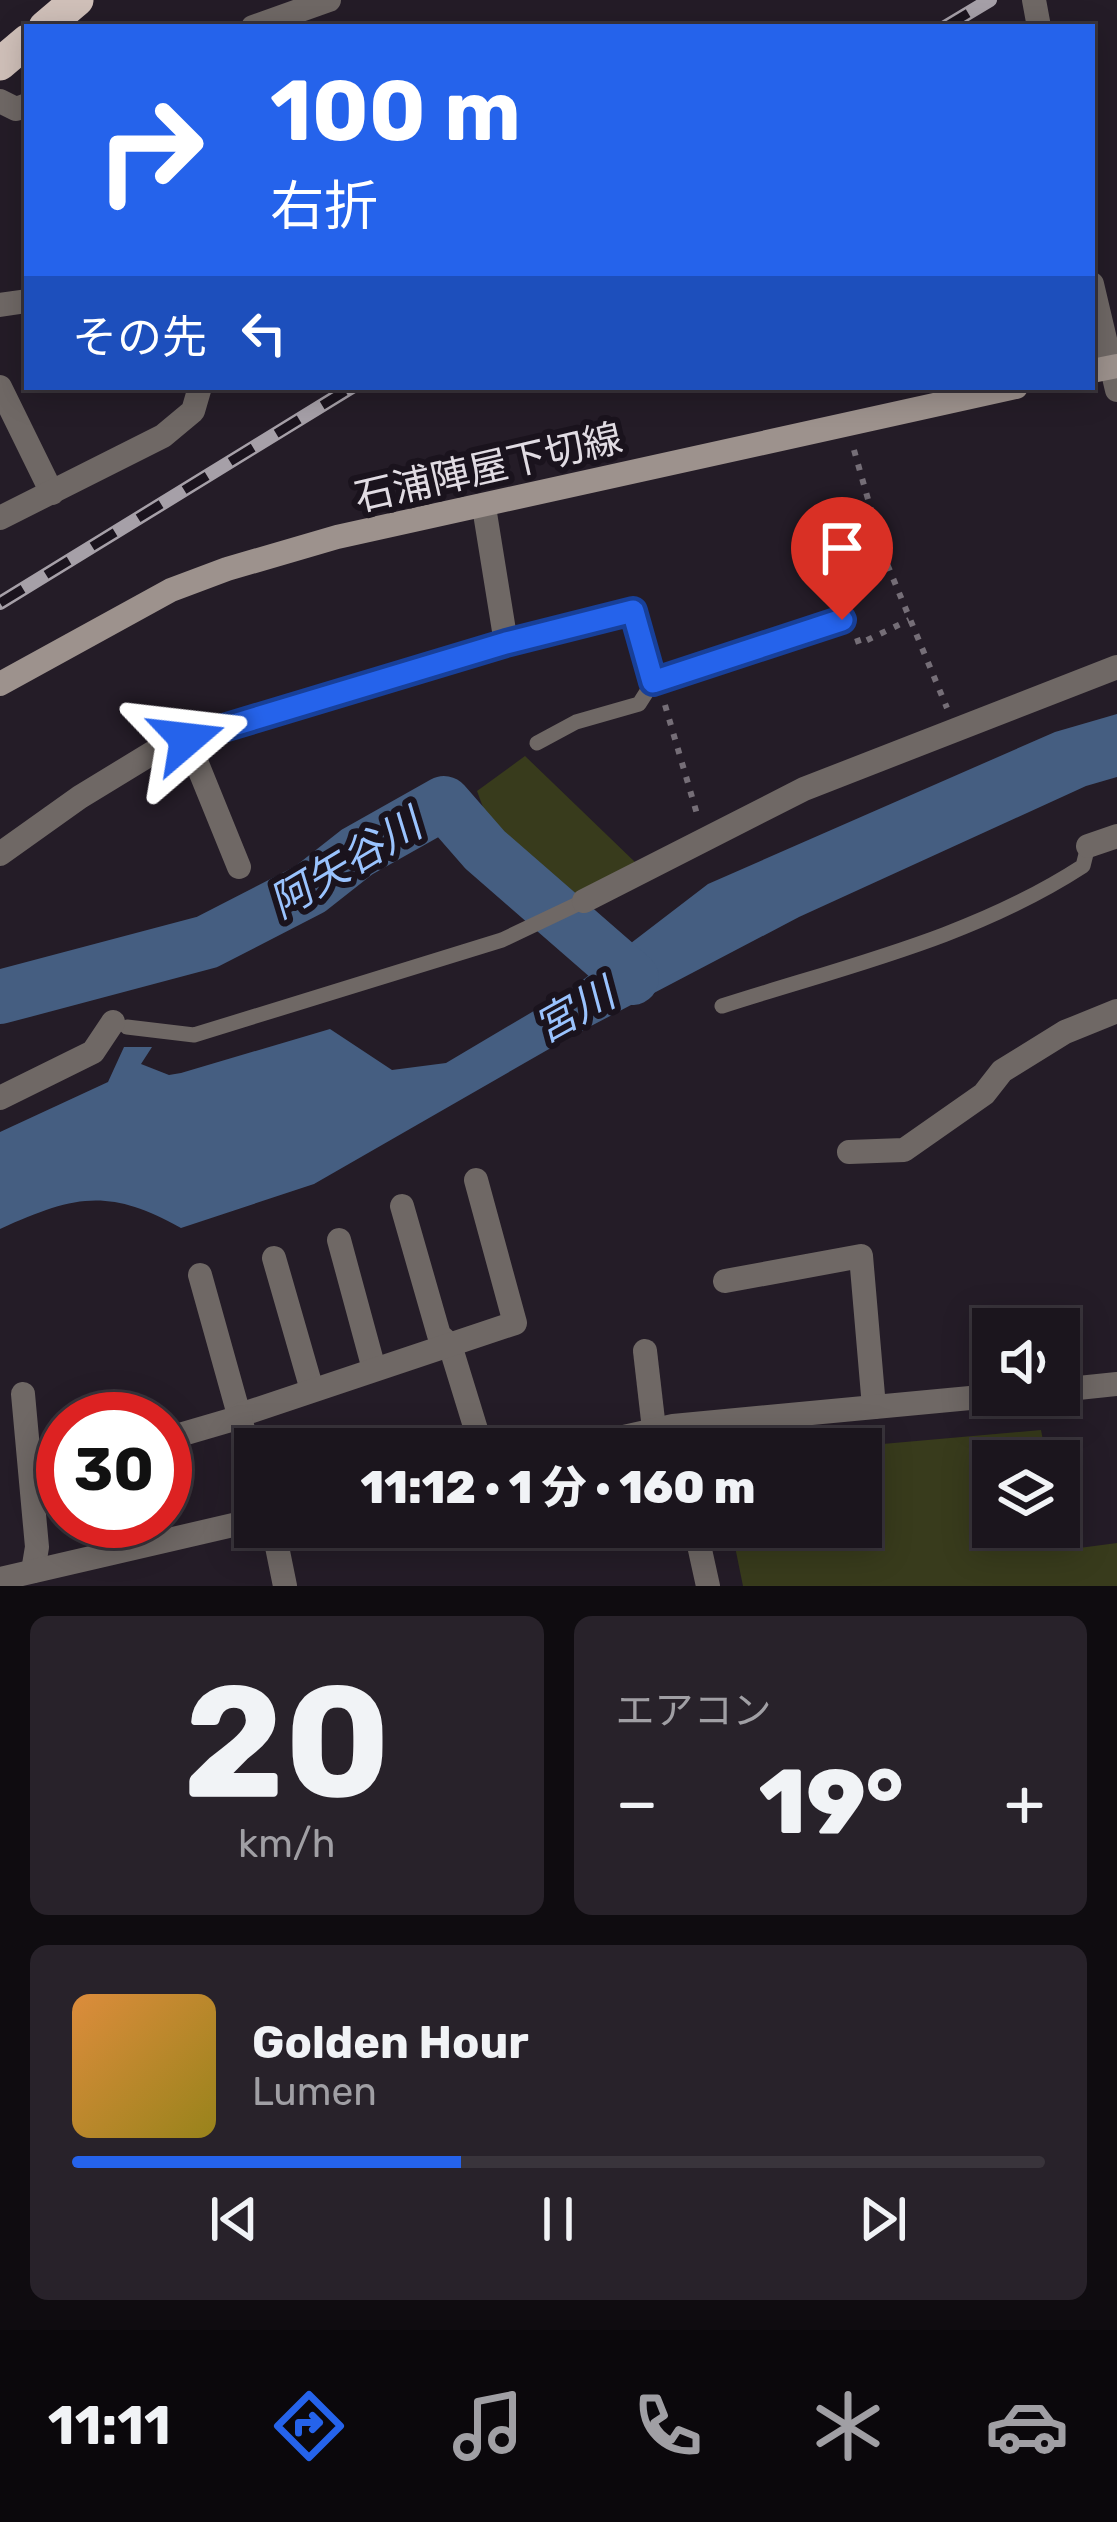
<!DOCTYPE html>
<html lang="ja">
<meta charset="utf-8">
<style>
body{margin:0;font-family:Rubik,"Noto Sans JP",sans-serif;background:#28222a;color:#f1f3f6;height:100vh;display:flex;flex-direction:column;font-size:45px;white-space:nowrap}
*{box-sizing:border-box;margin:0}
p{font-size:39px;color:#a09fa4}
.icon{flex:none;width:66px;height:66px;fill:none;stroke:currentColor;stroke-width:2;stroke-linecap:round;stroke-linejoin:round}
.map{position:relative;height:1586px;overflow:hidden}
.details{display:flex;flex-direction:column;gap:30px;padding:30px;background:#0f0c10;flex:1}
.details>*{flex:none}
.guide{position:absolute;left:24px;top:24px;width:1071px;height:366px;border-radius:0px;box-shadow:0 6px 30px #0003,0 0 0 3px #39343b;background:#2563eb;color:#fff;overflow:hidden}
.fabs{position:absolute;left:972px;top:1308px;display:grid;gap:24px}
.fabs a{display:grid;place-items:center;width:108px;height:108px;border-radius:0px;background:#1b151d;box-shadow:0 6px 30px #0003,0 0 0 3px #39343b;font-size:60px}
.speed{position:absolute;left:36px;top:1392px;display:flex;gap:24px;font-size:60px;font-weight:700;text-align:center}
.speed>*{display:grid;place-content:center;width:156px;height:156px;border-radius:50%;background:#1b151d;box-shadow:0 6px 30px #0003,0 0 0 3px #39343b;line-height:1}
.speed .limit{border:18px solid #d22;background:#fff;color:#111}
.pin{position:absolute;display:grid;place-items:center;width:102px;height:102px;color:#fff;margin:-123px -51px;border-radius:50% 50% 50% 0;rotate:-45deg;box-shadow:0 0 12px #0007}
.pin .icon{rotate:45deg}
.me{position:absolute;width:132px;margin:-66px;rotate:73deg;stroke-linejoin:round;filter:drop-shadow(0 0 9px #0008)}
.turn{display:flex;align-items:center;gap:42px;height:252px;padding:0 48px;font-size:54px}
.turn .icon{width:156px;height:156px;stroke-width:2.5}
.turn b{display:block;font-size:84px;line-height:102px}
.then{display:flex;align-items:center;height:114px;padding:0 48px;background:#0003;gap:24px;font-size:45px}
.big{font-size:90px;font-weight:800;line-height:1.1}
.details .card{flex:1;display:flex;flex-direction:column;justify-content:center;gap:18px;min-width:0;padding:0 42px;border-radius:18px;background:#28222a}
.details .dial{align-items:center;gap:0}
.dial b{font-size:156px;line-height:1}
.song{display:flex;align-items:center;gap:36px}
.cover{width:144px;height:144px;border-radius:18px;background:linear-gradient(135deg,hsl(30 70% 55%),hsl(50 70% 35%))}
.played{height:12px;border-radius:6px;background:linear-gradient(90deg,#2563eb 40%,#39343b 40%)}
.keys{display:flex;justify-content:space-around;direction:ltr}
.heat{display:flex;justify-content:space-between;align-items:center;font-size:66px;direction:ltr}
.details .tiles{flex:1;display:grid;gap:30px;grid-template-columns:1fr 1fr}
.card:last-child{grid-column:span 2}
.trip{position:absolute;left:234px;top:1428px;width:648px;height:120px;border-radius:0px;background:#1b151d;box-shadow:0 6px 30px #0003,0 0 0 3px #39343b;font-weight:800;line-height:120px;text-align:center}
.tabs{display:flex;height:192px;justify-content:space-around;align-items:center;background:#0b080c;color:#a09fa4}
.tabs .icon{width:84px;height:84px}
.tabs .active{color:#2563eb}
.tabs b{font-size:54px;color:#f1f3f6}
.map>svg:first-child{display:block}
.green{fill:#383b1c}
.water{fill:#455e81}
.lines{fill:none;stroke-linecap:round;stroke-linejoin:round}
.river{stroke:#455e81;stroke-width:54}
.path{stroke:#756e77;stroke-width:6;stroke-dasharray:6 9;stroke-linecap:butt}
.service{stroke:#6f6865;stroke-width:15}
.minor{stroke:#6f6865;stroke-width:24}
.tertiary{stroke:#6f6865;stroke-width:24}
.secondary{stroke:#9d928d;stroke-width:24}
.trunk{stroke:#d0c0b9;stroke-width:33}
.rail-casing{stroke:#a6a0a8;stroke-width:14}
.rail{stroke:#1a131d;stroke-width:9;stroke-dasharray:27;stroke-linecap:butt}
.route-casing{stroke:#184099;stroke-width:30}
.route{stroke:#2563eb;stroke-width:21}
.labels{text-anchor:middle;stroke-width:12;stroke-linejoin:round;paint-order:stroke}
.street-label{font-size:39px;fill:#e1dce3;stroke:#1a131d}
.water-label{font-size:42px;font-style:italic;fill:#9ac3fe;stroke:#1a131d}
</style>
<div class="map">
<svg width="1117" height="1586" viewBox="0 0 1117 1586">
<rect width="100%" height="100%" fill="#241c27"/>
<g class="green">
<polygon points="525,756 637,864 576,894 494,837 477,791"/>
<polygon points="1041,1430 1047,1461 993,1461 993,1527 1059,1524 1064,1550 1117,1543 1117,1586 743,1586 731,1527 861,1527 861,1449 826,1449"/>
</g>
<path class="water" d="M1117,714V777L1086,786L799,917L570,1037L314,1184L181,1228C107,1187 74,1196 0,1229V1132L108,1082L124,1047H152L141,1064L169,1075L181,1073L330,1029L392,1070L446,1063L571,989L708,884L1055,732Z"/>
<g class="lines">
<polyline class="river" points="0,997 207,942 310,889 357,852 444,803 485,850 632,978"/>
<g class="path">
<polyline points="854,450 885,559 947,708"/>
<polyline points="857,638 859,644 909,620"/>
<polyline points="665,705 697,814"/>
</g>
<g class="service">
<polyline points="537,743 576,722 639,704 653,682"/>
<path d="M722,1006C846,966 972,938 1083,866L1088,846"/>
<polyline points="127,1027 194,1035 502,940 584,901"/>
</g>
<g class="minor">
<polyline points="253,27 329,0"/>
<polyline points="0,101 16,109 27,105"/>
<polyline points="0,305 27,301"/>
<polyline points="0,387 52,493"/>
<polyline points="484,507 506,643"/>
<polyline points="0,518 163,436 193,411 200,387"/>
<polyline points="187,739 239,867"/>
<polyline points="1088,846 1117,836"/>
<polyline points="0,854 80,797 162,747 506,643 633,611 653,682 842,619"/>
<polyline points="584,901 804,789 1117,667"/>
<polyline points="0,1098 93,1052 113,1022"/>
<polyline points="849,1152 904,1150 984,1094 1002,1071 1065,1032 1117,1011"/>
<polyline points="402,1206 439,1335 450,1345 482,1449"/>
<polyline points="339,1240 374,1369"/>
<polyline points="274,1258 312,1390"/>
<polyline points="200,1275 255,1472"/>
<polyline points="725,1281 861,1256 874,1407"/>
<polyline points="645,1351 654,1429"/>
<polyline points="1059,1390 1117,1384"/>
<polyline points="23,1394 37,1547 33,1571"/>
<polyline points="240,1415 515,1323 476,1180"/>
<polyline points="176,1436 241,1417"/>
<polyline points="570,1449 673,1426 1002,1395"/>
<polyline points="273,1527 285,1586"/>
<polyline points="695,1527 708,1586"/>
<polyline points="0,1579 255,1520"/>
</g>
<g class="tertiary">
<polyline points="1034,0 1039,27"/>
<polyline points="1092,284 1117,390"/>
</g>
<g class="secondary">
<polyline points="1092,371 1117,366"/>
<polyline points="0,684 171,590 227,569 337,537 1016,387"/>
</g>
<g class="trunk">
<polyline points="45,27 77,0"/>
<polyline points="0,64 27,41"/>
</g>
<defs>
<g id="rail">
<polyline points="945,27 990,0"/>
<polyline points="0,603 352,387"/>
</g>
</defs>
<use href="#rail" class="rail-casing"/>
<use href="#rail" class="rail"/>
</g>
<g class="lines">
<defs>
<polyline id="route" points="187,739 506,643 633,611 653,682 842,620"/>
</defs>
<use href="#route" class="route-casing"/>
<use href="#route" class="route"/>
</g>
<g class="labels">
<g class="street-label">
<text transform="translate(488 467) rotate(-13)" y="14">石浦陣屋下切線</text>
</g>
<g class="water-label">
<text transform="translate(345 863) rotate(-31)" y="15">阿矢谷川</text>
<text transform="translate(574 1010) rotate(-29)" y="15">宮川</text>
</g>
</g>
</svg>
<div class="fabs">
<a><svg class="icon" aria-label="sound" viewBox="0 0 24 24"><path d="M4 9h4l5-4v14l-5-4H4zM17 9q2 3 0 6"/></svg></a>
<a><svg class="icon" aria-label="layers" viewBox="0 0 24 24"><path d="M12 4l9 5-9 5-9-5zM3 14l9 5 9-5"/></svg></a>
</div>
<div class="speed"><div class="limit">30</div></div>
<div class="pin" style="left:842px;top:620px;background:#d93025"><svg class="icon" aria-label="arrive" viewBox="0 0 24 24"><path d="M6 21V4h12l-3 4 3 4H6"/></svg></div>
<svg class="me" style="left:187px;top:739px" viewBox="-20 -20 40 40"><path d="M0-17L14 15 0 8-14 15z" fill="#2563eb" stroke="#fff" stroke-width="4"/></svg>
<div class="trip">11:12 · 1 分 · 160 m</div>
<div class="guide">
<div class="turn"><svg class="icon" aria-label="right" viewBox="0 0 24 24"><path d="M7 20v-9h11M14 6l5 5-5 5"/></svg><div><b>100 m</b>右折</div></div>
<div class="then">その先<svg class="icon" aria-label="left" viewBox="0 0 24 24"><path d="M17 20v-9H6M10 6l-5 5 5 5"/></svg></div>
</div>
</div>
<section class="details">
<div class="tiles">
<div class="card dial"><b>20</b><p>km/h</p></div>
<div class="card"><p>エアコン</p>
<div class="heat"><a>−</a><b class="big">19°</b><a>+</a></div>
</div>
<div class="card">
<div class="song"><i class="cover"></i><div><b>Golden Hour</b><p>Lumen</p></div></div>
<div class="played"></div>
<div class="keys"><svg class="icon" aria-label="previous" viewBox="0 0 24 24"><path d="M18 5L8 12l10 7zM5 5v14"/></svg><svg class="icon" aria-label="pause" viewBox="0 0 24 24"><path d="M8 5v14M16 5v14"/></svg><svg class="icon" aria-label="next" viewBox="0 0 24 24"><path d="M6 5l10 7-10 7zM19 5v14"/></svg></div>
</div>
</div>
</section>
<nav class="tabs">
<b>11:11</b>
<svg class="icon active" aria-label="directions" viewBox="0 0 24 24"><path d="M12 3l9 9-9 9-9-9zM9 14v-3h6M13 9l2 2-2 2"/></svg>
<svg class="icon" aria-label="music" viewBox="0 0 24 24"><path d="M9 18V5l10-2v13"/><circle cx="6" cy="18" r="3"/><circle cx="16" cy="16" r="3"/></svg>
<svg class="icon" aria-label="phone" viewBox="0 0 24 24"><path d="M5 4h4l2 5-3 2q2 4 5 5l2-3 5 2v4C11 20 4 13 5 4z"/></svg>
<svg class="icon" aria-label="climate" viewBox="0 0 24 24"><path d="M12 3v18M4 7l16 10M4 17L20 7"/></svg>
<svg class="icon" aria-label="car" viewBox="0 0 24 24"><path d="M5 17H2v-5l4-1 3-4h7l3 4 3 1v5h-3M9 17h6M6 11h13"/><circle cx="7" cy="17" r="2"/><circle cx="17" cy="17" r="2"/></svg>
</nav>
